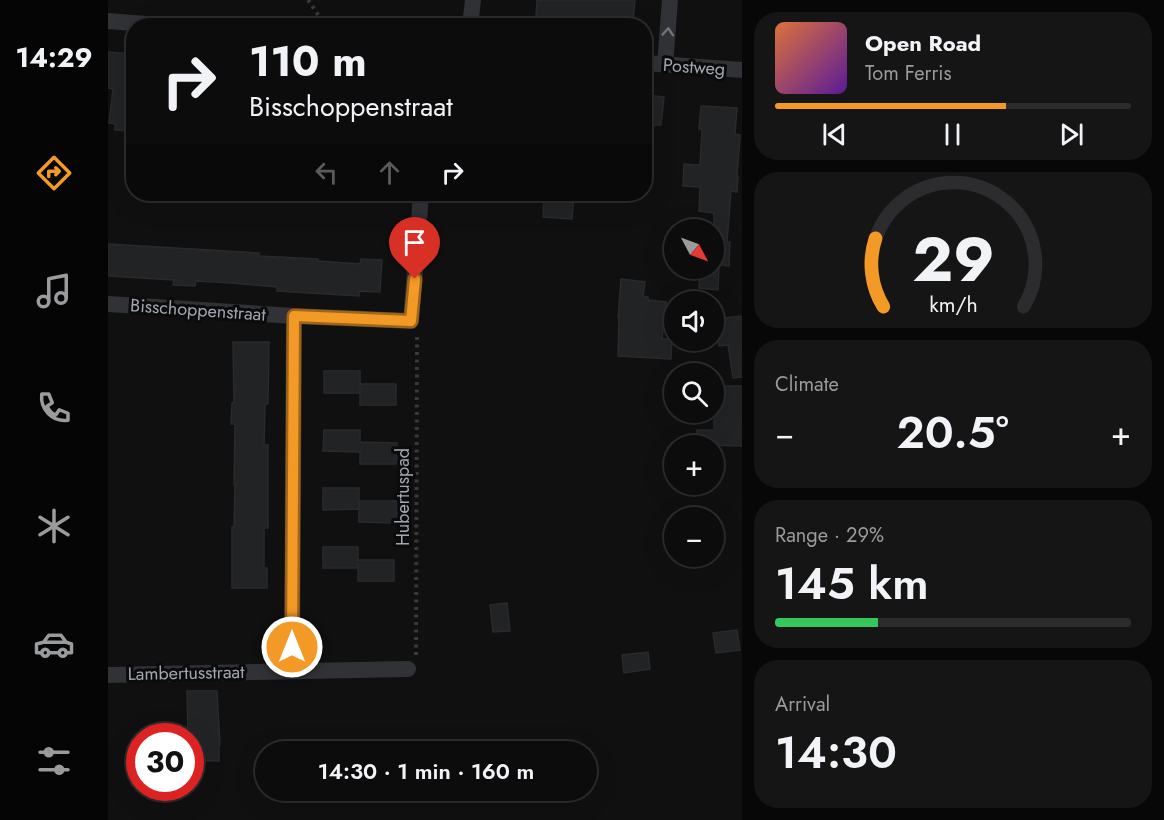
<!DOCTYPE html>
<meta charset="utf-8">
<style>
body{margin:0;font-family:Jost,sans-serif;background:#151516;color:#f1f3f6;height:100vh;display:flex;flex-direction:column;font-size:22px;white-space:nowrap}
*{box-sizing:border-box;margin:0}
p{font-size:20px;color:#9a9b9d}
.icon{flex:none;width:33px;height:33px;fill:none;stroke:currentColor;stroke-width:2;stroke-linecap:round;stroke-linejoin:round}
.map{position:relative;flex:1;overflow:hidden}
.side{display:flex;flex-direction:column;gap:12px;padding:12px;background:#070707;width:422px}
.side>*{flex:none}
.guide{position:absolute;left:18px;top:18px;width:526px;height:183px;border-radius:24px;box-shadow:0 6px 24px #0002,0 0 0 2px #2c2c2e;background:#0c0c0d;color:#f1f3f6;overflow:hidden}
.needle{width:39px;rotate:131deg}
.controls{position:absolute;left:556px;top:219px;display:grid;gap:12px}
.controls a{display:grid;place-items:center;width:60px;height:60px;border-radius:50%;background:#0c0c0d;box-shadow:0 6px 24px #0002,0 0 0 2px #2c2c2e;font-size:30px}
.speed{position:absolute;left:18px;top:723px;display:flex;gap:12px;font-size:30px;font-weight:700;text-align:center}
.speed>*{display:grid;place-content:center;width:78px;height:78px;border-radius:50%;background:#0c0c0d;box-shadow:0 6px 24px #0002,0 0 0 2px #2c2c2e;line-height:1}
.speed .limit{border:9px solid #d22;background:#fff;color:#111}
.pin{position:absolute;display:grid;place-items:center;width:51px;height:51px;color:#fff;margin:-62px -26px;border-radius:50% 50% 50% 0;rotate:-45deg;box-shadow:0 0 6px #0007}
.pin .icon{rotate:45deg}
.me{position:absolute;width:66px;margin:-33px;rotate:0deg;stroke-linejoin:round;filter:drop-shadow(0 0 4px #0008)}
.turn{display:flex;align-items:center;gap:21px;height:126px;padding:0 24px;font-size:27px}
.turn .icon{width:78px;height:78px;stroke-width:2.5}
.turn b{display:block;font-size:42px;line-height:51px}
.lanes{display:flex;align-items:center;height:57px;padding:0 24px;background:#0003;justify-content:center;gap:30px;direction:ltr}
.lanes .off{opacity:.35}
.big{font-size:45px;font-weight:600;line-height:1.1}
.side .card{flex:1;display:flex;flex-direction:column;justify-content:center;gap:9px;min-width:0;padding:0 21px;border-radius:24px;background:#151516}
.side .dial{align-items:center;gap:0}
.dial svg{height:156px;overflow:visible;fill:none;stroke:#2c2c2e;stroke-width:7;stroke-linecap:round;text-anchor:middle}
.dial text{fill:#f1f3f6;stroke:none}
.song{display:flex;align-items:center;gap:18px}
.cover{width:72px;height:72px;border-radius:9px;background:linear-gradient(135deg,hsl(20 70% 55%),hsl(270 70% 35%))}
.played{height:6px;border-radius:3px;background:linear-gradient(90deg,#f39a26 65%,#2c2c2e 65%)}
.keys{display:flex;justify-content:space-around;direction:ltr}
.heat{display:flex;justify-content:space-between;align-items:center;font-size:33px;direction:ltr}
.charge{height:9px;border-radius:4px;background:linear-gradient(90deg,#34c759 29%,#2c2c2e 0)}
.trip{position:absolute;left:147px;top:741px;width:342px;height:60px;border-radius:30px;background:#0c0c0d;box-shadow:0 6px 24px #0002,0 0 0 2px #2c2c2e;font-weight:600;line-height:60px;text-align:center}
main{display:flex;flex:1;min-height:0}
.tabs{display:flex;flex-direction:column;width:108px;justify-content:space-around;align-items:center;background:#050505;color:#9a9b9d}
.tabs .icon{width:42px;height:42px}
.tabs .selected{color:#f39a26}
.tabs b{font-size:27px;color:#f1f3f6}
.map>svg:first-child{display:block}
.building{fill:#222325;stroke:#292a2d;stroke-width:1.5}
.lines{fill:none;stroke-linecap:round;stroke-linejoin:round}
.path{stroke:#37393d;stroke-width:4;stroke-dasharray:3 4.5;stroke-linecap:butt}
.street{stroke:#313236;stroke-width:16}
.oneway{stroke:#6e737a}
.route-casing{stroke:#9e6419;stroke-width:15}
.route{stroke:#f39a26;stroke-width:10}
.labels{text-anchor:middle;stroke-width:6;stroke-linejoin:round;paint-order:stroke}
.street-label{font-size:18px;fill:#a0a8b2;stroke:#0b0b0c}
</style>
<main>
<nav class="tabs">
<b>14:29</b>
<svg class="icon selected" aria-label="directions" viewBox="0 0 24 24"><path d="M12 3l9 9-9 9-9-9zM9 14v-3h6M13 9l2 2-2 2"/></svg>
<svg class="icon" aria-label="music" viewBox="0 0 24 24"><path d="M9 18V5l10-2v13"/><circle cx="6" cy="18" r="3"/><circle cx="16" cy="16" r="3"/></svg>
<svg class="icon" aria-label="phone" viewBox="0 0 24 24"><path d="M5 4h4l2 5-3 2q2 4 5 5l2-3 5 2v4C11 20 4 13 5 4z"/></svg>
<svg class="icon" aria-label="climate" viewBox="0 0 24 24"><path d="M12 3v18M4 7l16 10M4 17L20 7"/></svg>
<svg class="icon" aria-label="car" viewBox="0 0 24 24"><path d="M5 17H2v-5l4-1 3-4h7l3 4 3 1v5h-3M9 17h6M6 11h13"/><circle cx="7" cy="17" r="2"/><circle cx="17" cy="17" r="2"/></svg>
<svg class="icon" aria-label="filters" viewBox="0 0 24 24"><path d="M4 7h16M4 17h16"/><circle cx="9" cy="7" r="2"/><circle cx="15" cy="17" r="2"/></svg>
</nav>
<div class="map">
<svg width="635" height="820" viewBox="0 0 635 820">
<rect width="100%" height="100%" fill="#101011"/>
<g class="building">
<polygon points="429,0 527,0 525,23 428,16"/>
<polygon points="0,52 26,54 26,131 7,130 7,124 1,123 5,89 0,88"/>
<polygon points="537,95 556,97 553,125 537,125"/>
<polygon points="593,106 629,108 627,134 632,135 629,176 630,176 629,192 623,191 619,242 622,242 621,266 606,264 606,213 591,211 592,187 575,186 576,164 592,165 594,129 591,129"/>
<polygon points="436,194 466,194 464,219 435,217"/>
<polygon points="0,244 151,253 151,256 210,259 210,261 252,264 253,259 274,260 272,292 251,291 251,296 169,291 169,287 124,283 88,281 87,286 65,285 66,280 0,276"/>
<polygon points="592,268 611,268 610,290 591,288"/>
<polygon points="513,279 537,282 535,296 540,297 540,300 558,302 554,339 564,339 563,359 510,356 511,318 510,318"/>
<polygon points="635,316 635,377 625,378 620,345 611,346 608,322 617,321 617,318"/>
<polygon points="125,342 161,342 160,404 157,404 156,445 160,445 160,528 156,528 156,568 159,568 159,588 124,588 124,527 126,527 127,485 126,485 127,424 123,424 124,403 126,403"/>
<polygon points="216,371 252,371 252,384 288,384 288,405 252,405 252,387 252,393 216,393"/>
<polygon points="617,386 635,386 635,446 589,445 589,430 606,430 606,396 616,396"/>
<polygon points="216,430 252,430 252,442 289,443 289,464 252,464 252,452 215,451"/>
<polygon points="215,488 251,488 251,507 252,501 289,501 289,523 251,522 251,509 215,510"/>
<polygon points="215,547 250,547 250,560 286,560 286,581 250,581 250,563 250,568 215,568"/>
<polygon points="399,603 402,631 385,632 382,605"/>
<polygon points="629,630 632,650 608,653 605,633"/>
<polygon points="540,652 542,669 516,673 514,655"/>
<polygon points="79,691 109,691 112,745 111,745 111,761 82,760 82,736 80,736"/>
</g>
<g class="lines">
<g class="path">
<polyline points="200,0 218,26"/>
<polyline points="308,655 309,336"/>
</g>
<g class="street">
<polyline points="0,21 62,26"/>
<polyline points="362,26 365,0"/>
<polyline points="537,63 635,70"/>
<polyline points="557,65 562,0"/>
<polyline points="0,304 186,316 303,321 313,194"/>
<polyline points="184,671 186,316"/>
<polyline points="0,675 300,669"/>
</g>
</g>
<defs><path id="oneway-chevron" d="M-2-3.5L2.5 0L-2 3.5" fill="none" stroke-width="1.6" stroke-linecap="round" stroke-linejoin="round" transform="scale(1.5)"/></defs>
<use class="oneway" href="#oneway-chevron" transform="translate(560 32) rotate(-86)"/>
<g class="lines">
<defs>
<polyline id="route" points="184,647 186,316 303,321 307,279"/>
</defs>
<use href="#route" class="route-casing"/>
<use href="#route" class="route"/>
</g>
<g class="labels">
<g class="street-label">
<text transform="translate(586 67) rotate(4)" y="6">Postweg</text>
<text transform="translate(90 310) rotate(4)" y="6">Bisschoppenstraat</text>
<text transform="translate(295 497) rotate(-90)" y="6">Hubertuspad</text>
<text transform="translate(78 673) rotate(-1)" y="6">Lambertusstraat</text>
</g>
</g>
</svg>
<div class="controls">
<a><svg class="needle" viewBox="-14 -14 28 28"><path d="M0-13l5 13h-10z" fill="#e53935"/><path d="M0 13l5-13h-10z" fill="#9a9b9d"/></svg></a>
<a><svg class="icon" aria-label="sound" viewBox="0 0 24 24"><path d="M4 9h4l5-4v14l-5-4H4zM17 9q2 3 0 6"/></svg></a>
<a><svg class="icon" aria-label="search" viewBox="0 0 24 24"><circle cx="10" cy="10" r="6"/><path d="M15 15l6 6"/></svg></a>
<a>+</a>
<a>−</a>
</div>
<div class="speed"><div class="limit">30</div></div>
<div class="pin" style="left:307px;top:279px;background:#d93025"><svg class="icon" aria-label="arrive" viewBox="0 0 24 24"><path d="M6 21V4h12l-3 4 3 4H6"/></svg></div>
<svg class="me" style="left:184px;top:647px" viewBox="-20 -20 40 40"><circle r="17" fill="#f39a26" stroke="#fff" stroke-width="3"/><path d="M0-11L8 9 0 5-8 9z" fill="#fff"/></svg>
<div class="trip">14:30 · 1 min · 160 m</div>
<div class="guide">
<div class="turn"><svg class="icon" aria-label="right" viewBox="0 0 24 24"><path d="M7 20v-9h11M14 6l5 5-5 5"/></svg><div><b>110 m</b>Bisschoppenstraat</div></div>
<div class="lanes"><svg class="icon off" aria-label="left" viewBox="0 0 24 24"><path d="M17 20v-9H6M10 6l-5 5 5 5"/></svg><svg class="icon off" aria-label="ahead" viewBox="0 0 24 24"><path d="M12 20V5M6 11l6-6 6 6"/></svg><svg class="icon" aria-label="right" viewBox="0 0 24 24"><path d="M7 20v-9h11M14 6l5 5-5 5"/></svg></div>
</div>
</div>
<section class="side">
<div class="card">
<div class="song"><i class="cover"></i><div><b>Open Road</b><p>Tom Ferris</p></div></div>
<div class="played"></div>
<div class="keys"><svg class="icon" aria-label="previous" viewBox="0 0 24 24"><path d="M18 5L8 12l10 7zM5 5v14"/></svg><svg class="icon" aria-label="pause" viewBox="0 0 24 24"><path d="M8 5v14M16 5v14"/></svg><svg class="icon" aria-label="next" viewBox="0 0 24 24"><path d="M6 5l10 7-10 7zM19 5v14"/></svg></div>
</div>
<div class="card dial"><svg viewBox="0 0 100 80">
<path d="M14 69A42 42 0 1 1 86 69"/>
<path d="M14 69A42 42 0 0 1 10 34" stroke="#f39a26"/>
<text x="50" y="56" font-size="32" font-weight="700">29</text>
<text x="50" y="72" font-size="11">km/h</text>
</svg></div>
<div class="card"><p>Climate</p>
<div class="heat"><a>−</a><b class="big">20.5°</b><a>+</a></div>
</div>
<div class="card"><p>Range · 29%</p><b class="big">145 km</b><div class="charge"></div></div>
<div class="card"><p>Arrival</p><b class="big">14:30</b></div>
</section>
</main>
